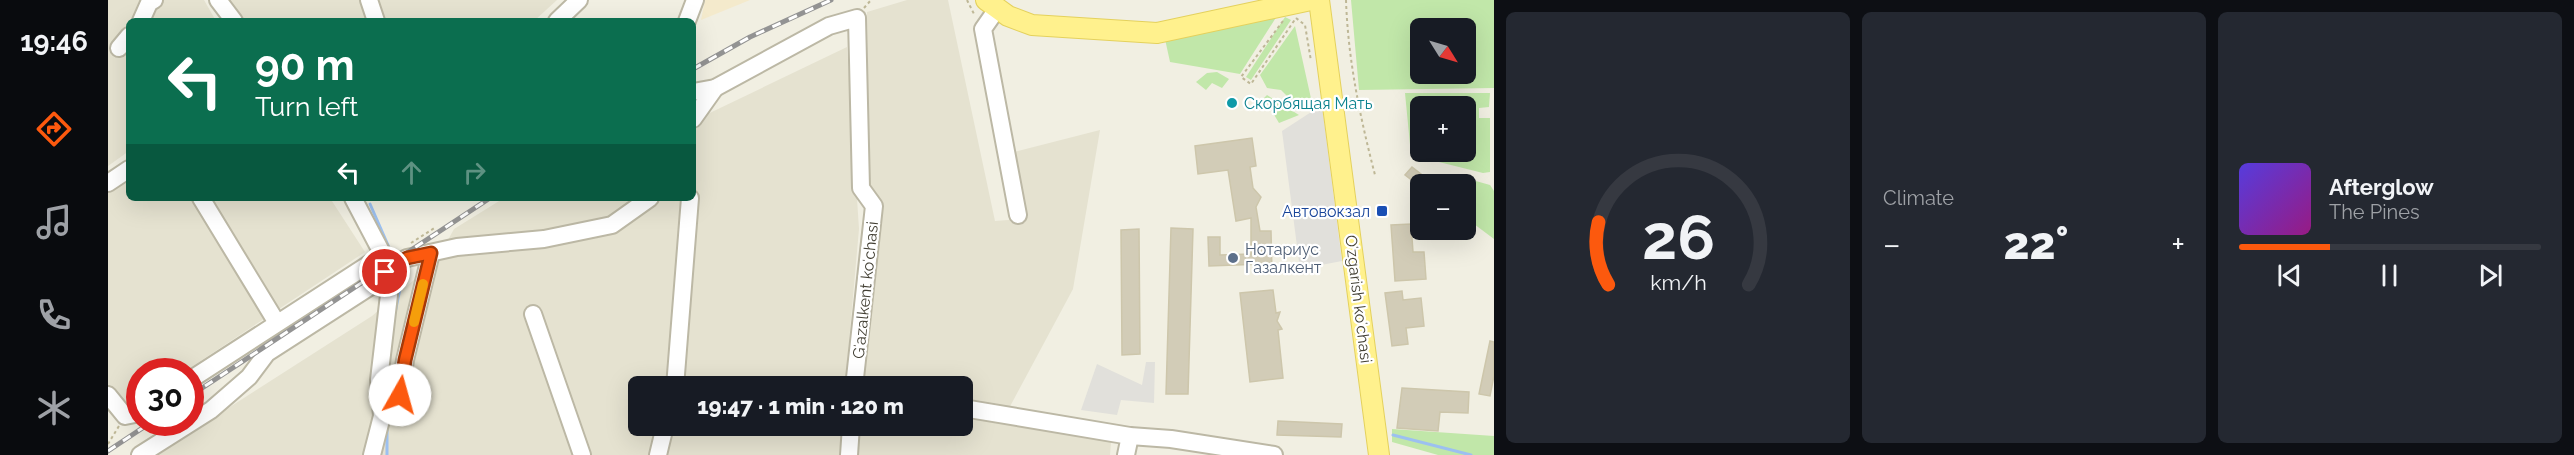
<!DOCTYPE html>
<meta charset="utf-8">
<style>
body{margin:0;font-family:Raleway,sans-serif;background:#242831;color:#f1f3f6;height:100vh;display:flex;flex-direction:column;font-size:22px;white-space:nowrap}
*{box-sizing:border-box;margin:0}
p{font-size:20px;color:#9ea1a6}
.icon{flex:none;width:33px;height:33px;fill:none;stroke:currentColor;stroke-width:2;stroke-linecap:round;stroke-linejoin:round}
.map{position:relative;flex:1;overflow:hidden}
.drawer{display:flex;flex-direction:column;gap:12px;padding:12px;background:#0d0f14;width:1080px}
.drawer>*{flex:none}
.banner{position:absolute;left:18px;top:18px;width:570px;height:183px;border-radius:9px;box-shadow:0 6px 24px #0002;background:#0b6e4f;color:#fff;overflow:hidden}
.needle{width:39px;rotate:127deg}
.fabs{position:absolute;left:1302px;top:18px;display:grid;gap:12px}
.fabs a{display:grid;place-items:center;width:66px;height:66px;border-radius:9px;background:#171b24;box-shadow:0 6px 24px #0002;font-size:30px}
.speed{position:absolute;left:18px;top:358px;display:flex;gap:12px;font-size:30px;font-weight:700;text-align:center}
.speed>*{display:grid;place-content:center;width:78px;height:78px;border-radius:50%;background:#171b24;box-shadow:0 6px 24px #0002;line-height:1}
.speed .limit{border:9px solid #d22;background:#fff;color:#111}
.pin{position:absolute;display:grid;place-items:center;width:51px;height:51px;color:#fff;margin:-26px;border:3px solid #fff;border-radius:50%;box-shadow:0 2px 6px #0007}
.me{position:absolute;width:66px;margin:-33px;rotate:7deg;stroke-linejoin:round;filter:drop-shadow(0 0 4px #0008)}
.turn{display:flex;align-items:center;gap:21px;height:126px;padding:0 30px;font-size:27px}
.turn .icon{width:78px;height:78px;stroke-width:2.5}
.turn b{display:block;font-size:42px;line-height:51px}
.lanes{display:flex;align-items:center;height:57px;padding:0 30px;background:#0003;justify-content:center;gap:30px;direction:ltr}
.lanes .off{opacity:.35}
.big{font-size:45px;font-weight:800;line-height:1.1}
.drawer .widget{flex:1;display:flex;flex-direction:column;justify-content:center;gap:9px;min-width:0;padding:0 21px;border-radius:9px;background:#242831}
.drawer .dial{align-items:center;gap:0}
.dial svg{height:156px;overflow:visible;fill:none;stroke:#363941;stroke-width:7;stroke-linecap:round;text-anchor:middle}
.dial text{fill:#f1f3f6;stroke:none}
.song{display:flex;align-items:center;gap:18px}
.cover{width:72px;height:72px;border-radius:9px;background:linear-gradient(135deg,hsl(250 70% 55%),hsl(310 70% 35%))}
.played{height:6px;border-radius:3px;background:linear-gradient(90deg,#fc590e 30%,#363941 30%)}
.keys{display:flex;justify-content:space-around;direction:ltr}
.heat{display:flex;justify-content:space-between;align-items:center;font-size:33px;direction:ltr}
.drawer .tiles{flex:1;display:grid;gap:12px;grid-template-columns:repeat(3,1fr)}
.trip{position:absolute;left:520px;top:376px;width:345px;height:60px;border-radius:9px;background:#171b24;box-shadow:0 6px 24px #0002;font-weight:800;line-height:60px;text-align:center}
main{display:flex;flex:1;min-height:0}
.menu{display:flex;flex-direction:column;width:108px;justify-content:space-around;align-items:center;background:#090b0e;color:#9ea1a6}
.menu .icon{width:42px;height:42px}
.menu .on{color:#fc590e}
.menu b{font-size:27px;color:#f1f3f6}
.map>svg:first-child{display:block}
.residential{fill:#e5e2d0}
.commercial{fill:#f4eacc}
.green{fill:#c1e7a9;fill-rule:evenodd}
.parking{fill:#e1e0db}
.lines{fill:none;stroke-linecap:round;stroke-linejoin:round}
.stream{stroke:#9cc0f0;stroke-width:3}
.building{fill:#d2ccb7;stroke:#cdc6ab;stroke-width:1.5}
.minor-casing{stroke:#bcb8a5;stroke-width:20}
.major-casing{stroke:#e4d15d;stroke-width:22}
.path{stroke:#beb796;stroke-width:2;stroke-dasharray:3 3;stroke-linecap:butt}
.minor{stroke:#fff;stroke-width:16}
.major{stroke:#fff18d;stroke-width:20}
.rail-casing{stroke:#939393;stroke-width:5}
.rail{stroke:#fff;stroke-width:3;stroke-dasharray:9;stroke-linecap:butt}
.route-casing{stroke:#a43a09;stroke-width:15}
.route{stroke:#fc590e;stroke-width:10}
.slow{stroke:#f59e0b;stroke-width:10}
.culture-dot{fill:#0f9aa8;stroke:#fff;stroke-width:2}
.transit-dot{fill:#1a4fb4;stroke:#fff;stroke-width:2}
.service-dot{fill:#5c6f8a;stroke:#fff;stroke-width:2}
.labels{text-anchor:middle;stroke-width:4.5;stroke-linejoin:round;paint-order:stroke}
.culture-label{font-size:16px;fill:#0d838f;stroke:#fff;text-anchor:start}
.transit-label{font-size:16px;fill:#164399;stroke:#fff;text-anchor:end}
.service-label{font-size:16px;fill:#4e5e75;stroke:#fff;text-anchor:start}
.street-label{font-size:16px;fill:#423f33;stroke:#fff}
</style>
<main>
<nav class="menu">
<b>19:46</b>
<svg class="icon on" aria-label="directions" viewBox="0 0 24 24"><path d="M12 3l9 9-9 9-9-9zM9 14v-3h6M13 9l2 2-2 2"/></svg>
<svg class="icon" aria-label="music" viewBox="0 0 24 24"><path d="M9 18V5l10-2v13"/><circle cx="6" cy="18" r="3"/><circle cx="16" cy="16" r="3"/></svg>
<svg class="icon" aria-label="phone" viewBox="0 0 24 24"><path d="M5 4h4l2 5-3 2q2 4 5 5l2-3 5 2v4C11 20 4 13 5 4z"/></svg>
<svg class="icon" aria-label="climate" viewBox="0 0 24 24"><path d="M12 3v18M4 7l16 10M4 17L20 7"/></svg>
</nav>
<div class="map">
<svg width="1386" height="455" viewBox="0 0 1386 455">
<rect width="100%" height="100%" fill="#f1efe2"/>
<g class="residential">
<polygon points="0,0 96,0 108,21 21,21 21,151 0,166"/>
<polygon points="121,0 449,0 426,21 135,21"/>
<polygon points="799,0 840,0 887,221 913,219 902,153 992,130 965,289 899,412 855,402 855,387 787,387 752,379 762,298 759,12"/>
<polygon points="739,47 751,229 737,387 531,387 531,426 734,426 731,455 47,455 264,316 329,260 346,229 396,198 585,198 585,121"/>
<polygon points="21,174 21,198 222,198 257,252 76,372 32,372 31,402 17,411 0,385 0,188"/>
<polygon points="855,414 1003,442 1002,455 745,455 746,426 855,426"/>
</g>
<polygon class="commercial" points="597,0 642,0 593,20"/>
<g class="green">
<path d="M1243,0H1386V88L1251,90ZM1312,28H1358V74H1312Z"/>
<polygon points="1169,16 1132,74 1062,62 1057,39"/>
<polygon points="1177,17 1183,20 1143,80 1138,77"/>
<polygon points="1187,26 1204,103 1192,109 1173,90 1159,88 1152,75"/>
<polygon points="1109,72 1121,79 1114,88 1104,83 1098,90 1088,82 1099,73"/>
<path d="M1297,93H1382L1381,107L1371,108V118H1382V172L1375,173L1303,155ZM1358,106V152H1312V106Z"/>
<polygon points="1159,95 1191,115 1171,123 1156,98"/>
<polygon points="1343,174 1382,185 1386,191 1386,239 1358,218 1358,184 1327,184"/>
<polygon points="1284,429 1386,436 1386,455 1330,455 1284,442"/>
</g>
<g class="parking">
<polygon points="1214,105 1234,261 1192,269 1174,131"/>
<polygon points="1038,362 1047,362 1046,403 1013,400 1009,415 973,410 989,364 1034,385"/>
</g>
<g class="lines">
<g class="stream">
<polyline points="262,204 283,252"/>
<polyline points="287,313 294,279 290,269"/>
<polyline points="1285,435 1363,455"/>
<polyline points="279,455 279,423"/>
</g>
</g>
<g class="building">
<polygon points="1144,138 1148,166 1142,167 1145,188 1153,197 1148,207 1152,231 1163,231 1164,273 1155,274 1155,264 1101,266 1100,237 1112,237 1112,255 1143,254 1143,218 1128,221 1120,170 1090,174 1087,146"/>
<polygon points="1304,167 1317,177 1310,185 1297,175"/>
<polygon points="1303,224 1305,252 1316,252 1318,279 1287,281 1283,225"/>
<polygon points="1063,228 1085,229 1080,394 1058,394"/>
<polygon points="1031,229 1032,354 1014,355 1013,230"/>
<polygon points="1165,290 1168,313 1172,312 1169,321 1174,329 1170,330 1175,378 1142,382 1132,293"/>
<polygon points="1294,291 1295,300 1313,298 1316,326 1298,328 1300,344 1284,346 1277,293"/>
<polygon points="1382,341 1386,342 1386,376 1382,396 1371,394"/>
<polygon points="1294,388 1361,392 1360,413 1332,412 1330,431 1289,428"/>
<polygon points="1170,421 1234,424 1233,437 1169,435"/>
</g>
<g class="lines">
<defs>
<g id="minor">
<polyline points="110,0 126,21"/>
<polyline points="261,0 268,21"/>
<polyline points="889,9 875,29 910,215"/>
<polyline points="33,21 41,3 46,0"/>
<polyline points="449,21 471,0"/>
<polyline points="579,21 587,0"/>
<polyline points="11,48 21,36"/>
<polyline points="585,92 607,88 721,26 749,18 753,188 766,206 746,387"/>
<polyline points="585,119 607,88"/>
<polyline points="0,183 21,169"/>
<polyline points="93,198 169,323"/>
<polyline points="425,314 474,455"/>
<polyline points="82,380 275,255 245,198"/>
<polyline points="567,387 582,198"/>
<polyline points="0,395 17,416 32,413"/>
<polyline points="855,408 1022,436 1063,439 1166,455"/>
<polyline points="290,412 297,360 323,253"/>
<polyline points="32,455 103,410 141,377 159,353 263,286 277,272"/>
<polyline points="264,455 274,416 271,380 281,295 277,272 299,258 349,247 436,239 504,225 542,198"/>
<polyline points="550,455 557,426"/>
<polyline points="741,455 743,426"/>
<polyline points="1018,455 1022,436"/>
</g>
<g id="major">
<polyline points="878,0 900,16 924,25 1049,33 1203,0"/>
<polyline points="1211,0 1271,455"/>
</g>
</defs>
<use href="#minor" class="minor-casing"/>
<use href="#major" class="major-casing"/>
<g class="path">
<polyline points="859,0 867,16"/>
<path d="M1238,0C1240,60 1252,117 1267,175"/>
<polyline points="756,8 763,0"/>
<polyline points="1188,18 1197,25 1203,61"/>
<polyline points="1175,21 1133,77 1143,84 1188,18"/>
<polyline points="303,243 328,227"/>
<polyline points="0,444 11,426"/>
</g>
<use href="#minor" class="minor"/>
<use href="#major" class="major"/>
<defs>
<g id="rail">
<polyline points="585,69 642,37 723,0"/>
<polyline points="82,396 382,198"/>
<polyline points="0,451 42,423"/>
</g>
</defs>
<use href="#rail" class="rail-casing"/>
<use href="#rail" class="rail"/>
</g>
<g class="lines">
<defs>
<polyline id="route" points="277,272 299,258 323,253 297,360 292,395"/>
</defs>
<use href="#route" class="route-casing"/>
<use href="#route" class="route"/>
<polyline class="slow" points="306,322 315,284"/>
</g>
<circle class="culture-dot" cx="1124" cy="103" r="6"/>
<rect class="transit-dot" x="1268" y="205" width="12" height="12" rx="3"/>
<circle class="service-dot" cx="1125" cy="258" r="6"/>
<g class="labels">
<g class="culture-label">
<text x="1136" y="109">Скорбящая Мать</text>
</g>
<g class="transit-label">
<text x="1262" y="217">Автовокзал</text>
</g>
<g class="service-label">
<text x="1137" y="255">Нотариус<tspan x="1137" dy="18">Газалкент</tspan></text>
</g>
<g class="street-label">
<text transform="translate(757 290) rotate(-84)" y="6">Gʻazalkent koʻchasi</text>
<text transform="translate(1251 299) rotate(83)" y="6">Oʻzgarish koʻchasi</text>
</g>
</g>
</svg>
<div class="fabs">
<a><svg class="needle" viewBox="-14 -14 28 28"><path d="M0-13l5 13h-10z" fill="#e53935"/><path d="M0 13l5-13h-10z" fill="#9ea1a6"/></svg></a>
<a>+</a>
<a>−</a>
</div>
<div class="speed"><div class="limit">30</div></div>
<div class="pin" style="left:277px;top:272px;background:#d93025"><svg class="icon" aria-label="arrive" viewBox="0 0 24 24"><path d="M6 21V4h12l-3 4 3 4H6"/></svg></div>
<svg class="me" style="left:292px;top:395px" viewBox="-20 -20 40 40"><circle r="19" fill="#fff"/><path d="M0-13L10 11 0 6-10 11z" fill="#fc590e"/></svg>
<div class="trip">19:47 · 1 min · 120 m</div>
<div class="banner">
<div class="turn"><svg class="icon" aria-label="left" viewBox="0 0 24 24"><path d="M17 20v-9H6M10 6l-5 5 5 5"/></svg><div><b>90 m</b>Turn left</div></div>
<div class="lanes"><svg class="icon" aria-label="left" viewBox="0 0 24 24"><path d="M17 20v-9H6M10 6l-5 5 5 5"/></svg><svg class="icon off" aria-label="ahead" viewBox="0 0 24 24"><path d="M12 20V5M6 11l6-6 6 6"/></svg><svg class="icon off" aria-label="right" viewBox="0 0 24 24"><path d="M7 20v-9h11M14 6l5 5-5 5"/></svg></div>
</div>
</div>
<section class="drawer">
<div class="tiles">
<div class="widget dial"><svg viewBox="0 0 100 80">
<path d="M14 69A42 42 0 1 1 86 69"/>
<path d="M14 69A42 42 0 0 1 9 37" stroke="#fc590e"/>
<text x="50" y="56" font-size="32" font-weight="700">26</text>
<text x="50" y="72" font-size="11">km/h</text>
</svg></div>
<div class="widget"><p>Climate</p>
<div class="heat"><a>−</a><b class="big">22°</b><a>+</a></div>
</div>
<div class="widget">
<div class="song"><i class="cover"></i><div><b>Afterglow</b><p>The Pines</p></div></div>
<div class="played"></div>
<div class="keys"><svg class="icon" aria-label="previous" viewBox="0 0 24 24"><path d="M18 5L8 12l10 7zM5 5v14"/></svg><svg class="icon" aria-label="pause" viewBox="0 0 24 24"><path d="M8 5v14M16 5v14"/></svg><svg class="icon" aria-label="next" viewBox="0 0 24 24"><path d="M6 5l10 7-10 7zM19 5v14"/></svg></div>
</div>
</div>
</section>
</main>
